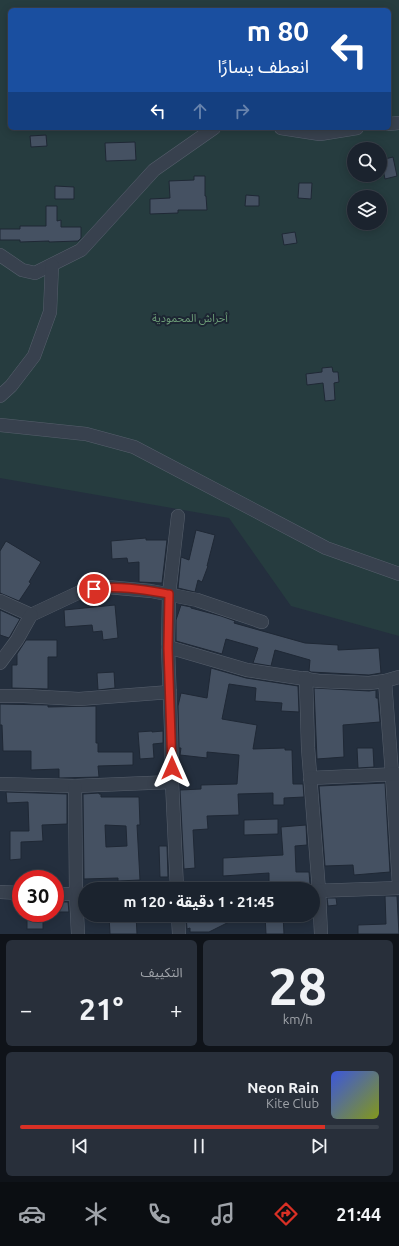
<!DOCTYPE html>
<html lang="ar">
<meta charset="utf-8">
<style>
body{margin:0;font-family:Ubuntu,"Noto Sans Arabic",sans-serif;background:#282f3a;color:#f1f3f6;direction:rtl;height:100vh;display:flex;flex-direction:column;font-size:15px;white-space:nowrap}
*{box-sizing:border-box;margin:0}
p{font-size:13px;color:#a0a4aa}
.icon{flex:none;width:22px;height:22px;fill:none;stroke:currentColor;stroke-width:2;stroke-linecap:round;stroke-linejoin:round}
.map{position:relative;height:934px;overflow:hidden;direction:ltr}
.details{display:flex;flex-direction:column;gap:6px;padding:6px;background:#0f1319;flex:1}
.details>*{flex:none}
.top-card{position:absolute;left:8px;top:8px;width:383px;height:122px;border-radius:6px;box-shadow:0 2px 10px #0003,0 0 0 1px #39404a;direction:rtl;background:#1a4fa0;color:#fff;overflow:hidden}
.fabs{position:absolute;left:347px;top:142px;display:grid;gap:8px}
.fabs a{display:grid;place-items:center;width:40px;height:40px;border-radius:50%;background:#1b232e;box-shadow:0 2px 10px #0003,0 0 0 1px #39404a;font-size:20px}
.speed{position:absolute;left:12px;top:870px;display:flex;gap:8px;font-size:20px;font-weight:700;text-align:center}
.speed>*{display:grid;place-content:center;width:52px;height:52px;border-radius:50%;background:#1b232e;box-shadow:0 2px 10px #0003,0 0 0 1px #39404a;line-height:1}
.speed .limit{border:6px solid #d22;background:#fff;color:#111}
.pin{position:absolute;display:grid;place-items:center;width:34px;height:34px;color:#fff;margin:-17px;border:2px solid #fff;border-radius:50%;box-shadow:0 1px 4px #0007}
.me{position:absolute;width:44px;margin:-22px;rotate:0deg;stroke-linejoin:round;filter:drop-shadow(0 0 3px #0008)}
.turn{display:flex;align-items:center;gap:14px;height:84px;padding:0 16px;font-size:18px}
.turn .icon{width:52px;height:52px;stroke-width:2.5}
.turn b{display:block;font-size:28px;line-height:34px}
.lanes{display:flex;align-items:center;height:38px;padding:0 16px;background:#0003;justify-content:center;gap:20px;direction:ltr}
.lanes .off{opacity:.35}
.big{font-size:30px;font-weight:700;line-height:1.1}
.details .tile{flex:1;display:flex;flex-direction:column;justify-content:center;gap:6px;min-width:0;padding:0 14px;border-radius:6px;background:#282f3a}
.details .dial{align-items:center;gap:0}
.dial b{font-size:52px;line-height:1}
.song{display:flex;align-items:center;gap:12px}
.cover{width:48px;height:48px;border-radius:6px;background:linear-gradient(135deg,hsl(230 70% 55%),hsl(70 70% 35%))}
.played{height:4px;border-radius:2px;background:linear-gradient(90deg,#d93025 85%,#39404a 85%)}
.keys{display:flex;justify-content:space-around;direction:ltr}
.heat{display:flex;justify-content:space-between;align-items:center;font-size:22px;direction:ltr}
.details .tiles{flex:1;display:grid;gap:6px;grid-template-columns:1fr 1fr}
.tile:last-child{grid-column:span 2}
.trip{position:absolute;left:78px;top:882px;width:242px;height:40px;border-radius:20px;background:#1b232e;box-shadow:0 2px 10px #0003,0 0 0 1px #39404a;font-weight:700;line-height:40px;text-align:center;direction:rtl}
.tabs{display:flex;height:64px;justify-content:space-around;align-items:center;background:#0b0e12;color:#a0a4aa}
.tabs .icon{width:28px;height:28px}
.tabs .active{color:#d93025}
.tabs b{font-size:18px;color:#f1f3f6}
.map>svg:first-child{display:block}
.green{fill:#263c3f;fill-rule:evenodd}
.building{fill:#455162;stroke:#1f2835;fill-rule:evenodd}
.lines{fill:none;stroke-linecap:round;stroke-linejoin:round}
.minor-casing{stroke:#565f6c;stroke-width:14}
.minor{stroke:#38414e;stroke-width:13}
.route-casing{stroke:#8d1f18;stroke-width:10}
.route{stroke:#d93025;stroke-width:7}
.labels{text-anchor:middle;stroke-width:4;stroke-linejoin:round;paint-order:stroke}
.park-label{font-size:11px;fill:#6b9a76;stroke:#1d2633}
</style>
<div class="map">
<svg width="399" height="934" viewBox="0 0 399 934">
<rect width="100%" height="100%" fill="#242f3e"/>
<path class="green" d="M0,0H399V636L291,606L229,518L0,478ZM10,10H389V128H10ZM354,149H380V175H354ZM354,197H380V223H354Z"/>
<g class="building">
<polygon points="46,135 47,146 31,147 30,136"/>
<polygon points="135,142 136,160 106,161 105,143"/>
<polygon points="393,157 397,176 385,179 381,160"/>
<polygon points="194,176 205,176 205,196 206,196 207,210 178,210 178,213 150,214 150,199 170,198 169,181 194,180"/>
<polygon points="299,183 312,183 311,199 298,198"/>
<polygon points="55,186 74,187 74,199 55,199"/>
<polygon points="246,195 259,196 259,206 245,206"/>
<polygon points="46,206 57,206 57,221 61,220 61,227 81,227 81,238 78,241 49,242 49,241 20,242 20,240 0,240 0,229 20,229 20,226 46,226"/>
<polygon points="295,232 297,243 284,245 282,234"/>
<polygon points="332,367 333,372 338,372 339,382 334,383 335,400 325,401 323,383 307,385 306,374 322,372 322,368"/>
<polygon points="196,530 215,535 207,566 208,566 202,582 198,580 195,592 178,588 181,557 189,560"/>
<polygon points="146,538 146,540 167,540 162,583 139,582 139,562 128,563 127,558 112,559 111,541"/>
<polygon points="6,541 41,562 29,582 31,583 19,601 0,593 0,551"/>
<polygon points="115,605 118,638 103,640 102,631 93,632 92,625 65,627 64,610"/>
<polygon points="181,605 191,607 191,608 221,616 235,621 234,623 305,643 338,645 338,650 379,648 381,673 369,675 311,672 309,671 310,660 275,650 271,666 253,663 258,648 226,639 222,654 176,641 176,620"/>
<polygon points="0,610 20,619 9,638 0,635"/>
<polygon points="26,640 57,640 57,657 48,657 48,689 12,688 12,665 17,665 17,654"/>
<polygon points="211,668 246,678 298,686 299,712 281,711 282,703 255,701 256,688 229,684 222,719 257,725 253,749 285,748 285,750 292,750 293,784 303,784 304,797 284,798 284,805 273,805 273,793 238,794 239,815 207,816 208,829 193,830 195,868 184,869 180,790 201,789 201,785 237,784 239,755 207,752 207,758 180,755 181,748 179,748 178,706 181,693 207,698"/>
<polygon points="114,672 115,688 98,690 97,673"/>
<polygon points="314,688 369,691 376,690 376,698 378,698 380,722 343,725 344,757 317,759"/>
<polygon points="0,704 48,705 48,707 96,706 96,743 98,743 98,752 133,752 133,765 98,766 99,777 59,778 59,769 31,770 31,751 3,751 2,725 0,725"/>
<polygon points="152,731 152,732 163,731 163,743 153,744 154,758 140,759 138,732"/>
<polygon points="357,748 373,748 374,767 358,768"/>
<polygon points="385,783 390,872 354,875 353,865 325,866 319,786"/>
<polygon points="6,792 67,794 67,824 42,825 43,841 21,842 21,859 10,860 10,831 29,831 28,802 7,803"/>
<path d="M99,793V794H101V797H139L140,825H137L140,880L118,881V878L84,879L83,794ZM105,825L126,826L127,846L106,847Z"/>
<polygon points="278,819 278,834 244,835 244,820"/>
<polygon points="306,825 307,845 295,846 296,872 309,872 310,884 306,887 305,889 269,889 269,873 223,876 223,858 283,855 281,827"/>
<polygon points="159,846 167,846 168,877 160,877"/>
<polygon points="385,896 397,896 399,934 358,934 358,925 386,924"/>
<polygon points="327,898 336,898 337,905 328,906"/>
<polygon points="55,902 68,902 69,912 55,912"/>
<rect x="27" y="914" width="16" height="15"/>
<polygon points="109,915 136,915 137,934 110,934"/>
<polygon points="186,915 243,915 209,932 190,932 190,928 187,929"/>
<polygon points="265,915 283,915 284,934 266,934"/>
</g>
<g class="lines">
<defs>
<g id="minor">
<polyline points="389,124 399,123"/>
<polyline points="281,128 320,134 357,128"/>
<polyline points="0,255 22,270 35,273 81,250 154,170 214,128"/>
<polyline points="0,396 11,386 34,356 50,312 52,265"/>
<polyline points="0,425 86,434 134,447 326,548 399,574"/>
<polyline points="0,601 31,615 80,592 107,587 151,591 197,600 262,622"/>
<polyline points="168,647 247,670 319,681 369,683 385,681 399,677"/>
<polyline points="0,663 17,640 31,615"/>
<polyline points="306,678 308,748 319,891 321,934"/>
<polyline points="385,681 392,774 399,885"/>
<polyline points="0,696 24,696 79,699 170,692"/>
<polyline points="310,778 399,774"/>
<polyline points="0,784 75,786 172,782"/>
<polyline points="75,786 76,894 78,934"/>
<polyline points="177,889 172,782 171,729 168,647 169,594 178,516"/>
<polyline points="313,891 399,888"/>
<polyline points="0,892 21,893"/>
<polyline points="55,894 85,894"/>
<polyline points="178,915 179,934"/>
</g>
</defs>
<use href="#minor" class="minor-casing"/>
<use href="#minor" class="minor"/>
</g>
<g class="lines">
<defs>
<path id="route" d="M94,589C118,585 145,590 169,594L168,648L172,768"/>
</defs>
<use href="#route" class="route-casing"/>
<use href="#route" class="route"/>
</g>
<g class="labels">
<g class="park-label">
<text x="190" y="322">أحراش المحمودية</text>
</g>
</g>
</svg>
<div class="fabs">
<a><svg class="icon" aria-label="search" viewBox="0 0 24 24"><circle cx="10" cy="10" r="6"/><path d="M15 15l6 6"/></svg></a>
<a><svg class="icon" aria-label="layers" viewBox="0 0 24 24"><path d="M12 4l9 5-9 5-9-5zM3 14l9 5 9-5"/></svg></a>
</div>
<div class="speed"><div class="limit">30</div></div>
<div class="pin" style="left:94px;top:589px;background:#d93025"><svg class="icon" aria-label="arrive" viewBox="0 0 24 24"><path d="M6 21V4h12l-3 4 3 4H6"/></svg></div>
<svg class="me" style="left:172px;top:768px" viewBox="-20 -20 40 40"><path d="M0-17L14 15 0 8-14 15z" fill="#d93025" stroke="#fff" stroke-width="4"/></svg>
<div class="trip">21:45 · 1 دقيقة · 120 m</div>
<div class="top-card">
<div class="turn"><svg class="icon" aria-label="left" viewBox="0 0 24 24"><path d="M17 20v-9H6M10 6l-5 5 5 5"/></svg><div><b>80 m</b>انعطف يسارًا</div></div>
<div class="lanes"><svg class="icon" aria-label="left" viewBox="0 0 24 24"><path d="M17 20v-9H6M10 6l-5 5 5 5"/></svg><svg class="icon off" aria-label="ahead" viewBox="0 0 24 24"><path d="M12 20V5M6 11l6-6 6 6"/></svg><svg class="icon off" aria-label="right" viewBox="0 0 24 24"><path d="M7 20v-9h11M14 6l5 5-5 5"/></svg></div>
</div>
</div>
<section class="details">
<div class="tiles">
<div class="tile dial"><b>28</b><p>km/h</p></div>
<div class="tile"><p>التكييف</p>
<div class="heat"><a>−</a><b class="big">21°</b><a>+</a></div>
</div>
<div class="tile">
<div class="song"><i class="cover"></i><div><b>Neon Rain</b><p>Kite Club</p></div></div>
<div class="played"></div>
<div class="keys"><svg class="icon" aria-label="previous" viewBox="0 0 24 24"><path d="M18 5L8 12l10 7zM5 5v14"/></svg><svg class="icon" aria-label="pause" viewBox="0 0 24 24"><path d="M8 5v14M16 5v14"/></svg><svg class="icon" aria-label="next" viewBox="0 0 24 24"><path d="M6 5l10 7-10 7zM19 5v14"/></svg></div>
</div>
</div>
</section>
<nav class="tabs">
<b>21:44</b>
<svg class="icon active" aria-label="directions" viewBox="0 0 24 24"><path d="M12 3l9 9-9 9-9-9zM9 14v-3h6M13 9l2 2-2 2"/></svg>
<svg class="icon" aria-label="music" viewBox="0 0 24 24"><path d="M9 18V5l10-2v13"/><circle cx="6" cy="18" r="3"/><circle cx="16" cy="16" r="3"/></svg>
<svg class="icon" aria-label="phone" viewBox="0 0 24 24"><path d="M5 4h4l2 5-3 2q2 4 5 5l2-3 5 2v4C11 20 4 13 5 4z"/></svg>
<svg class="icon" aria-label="climate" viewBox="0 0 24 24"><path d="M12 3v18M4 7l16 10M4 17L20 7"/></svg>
<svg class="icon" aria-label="car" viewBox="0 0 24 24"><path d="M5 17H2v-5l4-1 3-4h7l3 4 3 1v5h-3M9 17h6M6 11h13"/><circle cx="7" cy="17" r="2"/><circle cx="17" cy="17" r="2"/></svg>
</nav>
